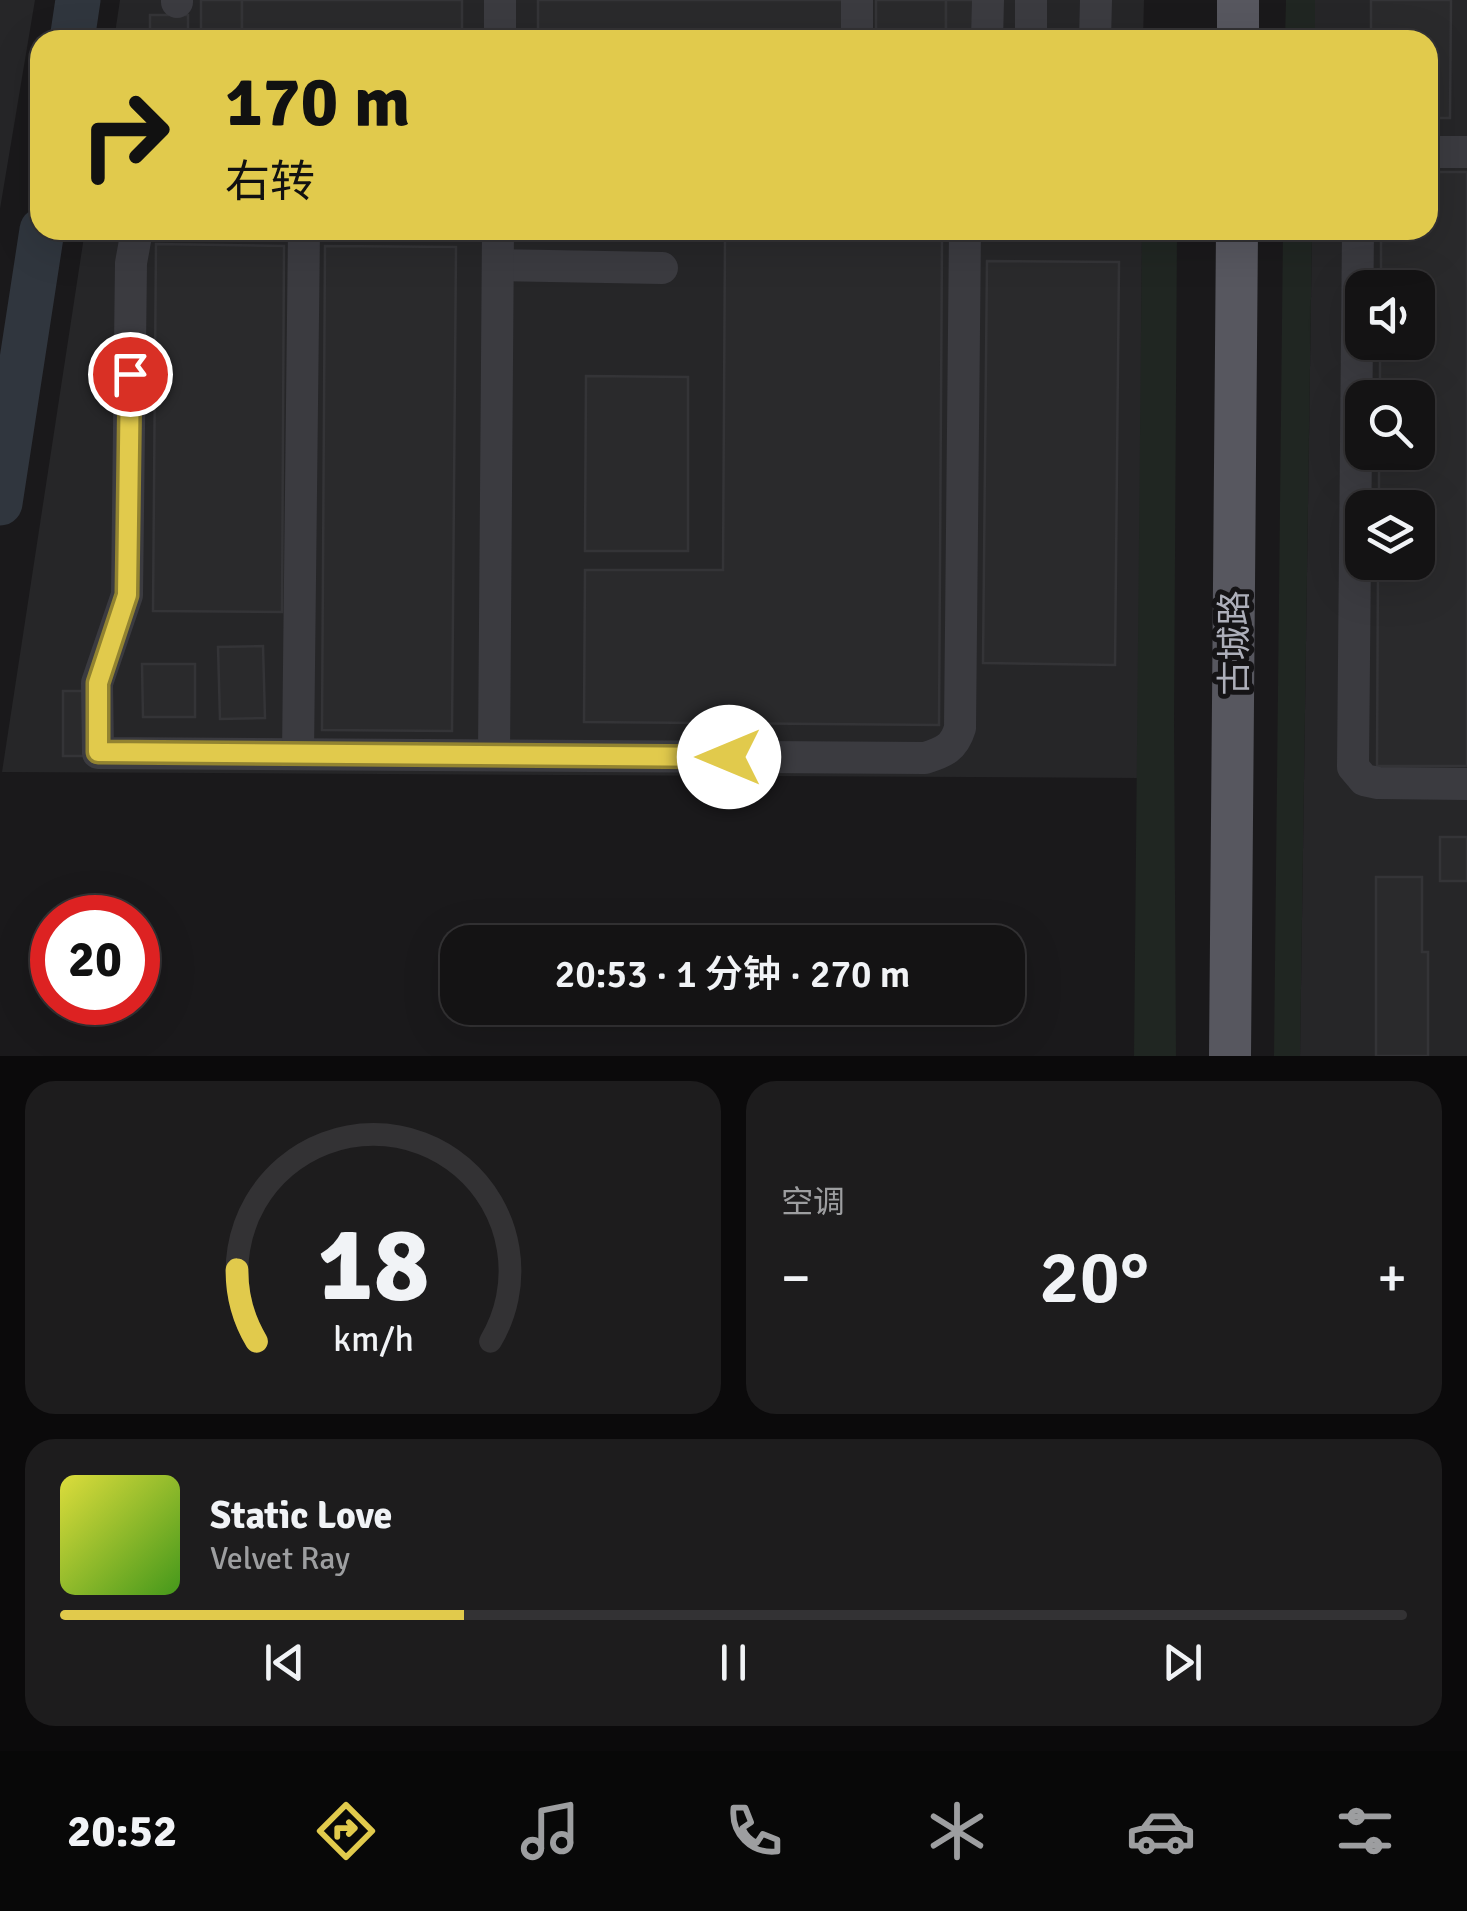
<!DOCTYPE html>
<html lang="zh">
<meta charset="utf-8">
<style>
body{margin:0;font-family:Signika,"Noto Sans SC",sans-serif;background:#1d1c1d;color:#f1f3f6;height:100vh;display:flex;flex-direction:column;font-size:38px;white-space:nowrap}
*{box-sizing:border-box;margin:0}
p{font-size:32px;color:#9d9ea0}
.icon{flex:none;width:55px;height:55px;fill:none;stroke:currentColor;stroke-width:2;stroke-linecap:round;stroke-linejoin:round}
.map{position:relative;height:1056px;overflow:hidden}
.side{display:flex;flex-direction:column;gap:25px;padding:25px;background:#0b0a0b;flex:1}
.side>*{flex:none}
.banner{position:absolute;left:30px;top:30px;width:1408px;height:210px;border-radius:30px;box-shadow:0 10px 40px #0002,0 0 0 2px #333234;background:#e1ca4c;color:#111;overflow:hidden}
.buttons{position:absolute;left:1345px;top:270px;display:grid;gap:20px}
.buttons a{display:grid;place-items:center;width:90px;height:90px;border-radius:20px;background:#141314;box-shadow:0 10px 40px #0002,0 0 0 2px #333234;font-size:50px}
.speed{position:absolute;left:30px;top:895px;display:flex;gap:20px;font-size:50px;font-weight:700;text-align:center}
.speed>*{display:grid;place-content:center;width:130px;height:130px;border-radius:50%;background:#141314;box-shadow:0 10px 40px #0002,0 0 0 2px #333234;line-height:1}
.speed .limit{border:15px solid #d22;background:#fff;color:#111}
.pin{position:absolute;display:grid;place-items:center;width:85px;height:85px;color:#fff;margin:-42px;border:5px solid #fff;border-radius:50%;box-shadow:0 2px 10px #0007}
.me{position:absolute;width:110px;margin:-55px;rotate:270deg;stroke-linejoin:round;filter:drop-shadow(0 0 8px #0008)}
.turn{display:flex;align-items:center;gap:35px;height:210px;padding:0 30px;font-size:45px}
.turn .icon{width:130px;height:130px;stroke-width:2.5}
.turn b{display:block;font-size:70px;line-height:85px}
.big{font-size:75px;font-weight:600;line-height:1.1}
.side .widget{flex:1;display:flex;flex-direction:column;justify-content:center;gap:15px;min-width:0;padding:0 35px;border-radius:30px;background:#1d1c1d}
.side .dial{align-items:center;gap:0}
.dial svg{height:260px;overflow:visible;fill:none;stroke:#333234;stroke-width:7;stroke-linecap:round;text-anchor:middle}
.dial text{fill:#f1f3f6;stroke:none}
.song{display:flex;align-items:center;gap:30px}
.cover{width:120px;height:120px;border-radius:15px;background:linear-gradient(135deg,hsl(60 70% 55%),hsl(100 70% 35%))}
.played{height:10px;border-radius:5px;background:linear-gradient(90deg,#e1ca4c 30%,#333234 30%)}
.keys{display:flex;justify-content:space-around;direction:ltr}
.heat{display:flex;justify-content:space-between;align-items:center;font-size:55px;direction:ltr}
.side .tiles{flex:1;display:grid;gap:25px;grid-template-columns:1fr 1fr}
.widget:last-child{grid-column:span 2}
.trip{position:absolute;left:440px;top:925px;width:585px;height:100px;border-radius:30px;background:#141314;box-shadow:0 10px 40px #0002,0 0 0 2px #333234;font-weight:600;line-height:100px;text-align:center}
.menu{display:flex;height:160px;justify-content:space-around;align-items:center;background:#080808;color:#9d9ea0}
.menu .icon{width:70px;height:70px}
.menu .current{color:#e1ca4c}
.menu b{font-size:45px;color:#f1f3f6}
.map>svg:first-child{display:block}
.built{fill:#262628;fill-rule:evenodd}
.green{fill:#202622}
.lines{fill:none;stroke-linecap:round;stroke-linejoin:round}
.river{stroke:#30363e;stroke-width:45}
.building{fill:#2a2a2c;stroke:#343437;stroke-width:2.5}
.minor{stroke:#3b3b40;stroke-width:32}
.major{stroke:#57575f;stroke-width:42}
.route-casing{stroke:#928331;stroke-width:25}
.route{stroke:#e1ca4c;stroke-width:18}
.labels{text-anchor:middle;stroke-width:10;stroke-linejoin:round;paint-order:stroke}
.street-label{font-size:35px;fill:#adafba;stroke:#151416}
</style>
<div class="map">
<svg width="1467" height="1056" viewBox="0 0 1467 1056">
<rect width="100%" height="100%" fill="#1a191b"/>
<g class="built">
<polygon points="0,0 35,0 0,209"/>
<polygon points="120,0 1144,0 1143,40 114,40"/>
<path d="M1315,0H1467V1056H1300L1312,230H1428V40H1315ZM1362,288H1418V342H1362ZM1362,398H1418V452H1362ZM1362,508H1418V562H1362Z"/>
<polygon points="85,230 1142,230 1139,778 2,772"/>
</g>
<g class="green">
<polygon points="1286,0 1315,0 1315,40 1285,40"/>
<polygon points="1142,230 1177,230 1174,723 1176,1056 1134,1056"/>
<polygon points="1283,230 1312,230 1300,1056 1274,1056"/>
</g>
<g class="lines">
<g class="river">
<polyline points="72,40 78,0"/>
<polyline points="0,503 42,230"/>
</g>
</g>
<g class="building">
<rect x="201" y="0" width="41" height="40"/>
<rect x="242" y="0" width="220" height="40"/>
<rect x="538" y="0" width="308" height="40"/>
<rect x="876" y="0" width="70" height="40"/>
<polygon points="946,0 980,0 979,40 946,40"/>
<polygon points="1371,0 1451,0 1450,118 1428,118 1428,40 1371,40"/>
<rect x="150" y="15" width="38" height="25"/>
<polygon points="1428,172 1467,172 1467,766 1377,766 1378,562 1418,562 1418,508 1379,508 1379,452 1418,452 1418,398 1380,398 1380,342 1418,342 1418,288 1381,288 1381,230 1428,230"/>
<polygon points="725,238 942,240 939,725 584,722 585,570 723,570"/>
<polygon points="156,244 284,246 282,612 153,611"/>
<polygon points="325,246 456,247 452,731 322,730"/>
<polygon points="987,261 1119,262 1115,665 983,663"/>
<polygon points="586,376 688,377 688,551 585,551"/>
<polygon points="263,646 265,718 220,719 218,647"/>
<polygon points="142,664 195,664 195,717 143,717"/>
<rect x="63" y="691" width="21" height="65"/>
<rect x="1440" y="837" width="27" height="44"/>
<polygon points="1376,877 1422,877 1422,952 1428,952 1428,1056 1376,1056"/>
</g>
<g class="lines">
<g class="minor">
<polyline points="177,2 177,0"/>
<polyline points="500,40 500,0"/>
<polyline points="857,40 857,0"/>
<polyline points="987,40 988,0"/>
<polyline points="1031,40 1031,0"/>
<polyline points="1095,40 1096,0"/>
<polyline points="1428,152 1467,152"/>
<path d="M137,230L131,263L127,595L97,683L98,753L925,758C944,752 954,748 960,728L965,230"/>
<polyline points="1358,230 1353,767 1364,780 1378,783 1467,784"/>
<polyline points="498,265 662,268"/>
<polyline points="298,754 304,230"/>
<polyline points="494,755 498,230"/>
</g>
<g class="major">
<polyline points="1238,40 1238,0"/>
<polyline points="1230,1056 1237,230"/>
</g>
</g>
<g class="lines">
<defs>
<polyline id="route" points="130,374 127,595 98,683 98,752 729,757"/>
</defs>
<use href="#route" class="route-casing"/>
<use href="#route" class="route"/>
</g>
<g class="labels">
<g class="street-label">
<text transform="translate(1234 643) rotate(-90)" y="12">古城路</text>
</g>
</g>
</svg>
<div class="buttons">
<a><svg class="icon" aria-label="sound" viewBox="0 0 24 24"><path d="M4 9h4l5-4v14l-5-4H4zM17 9q2 3 0 6"/></svg></a>
<a><svg class="icon" aria-label="search" viewBox="0 0 24 24"><circle cx="10" cy="10" r="6"/><path d="M15 15l6 6"/></svg></a>
<a><svg class="icon" aria-label="layers" viewBox="0 0 24 24"><path d="M12 4l9 5-9 5-9-5zM3 14l9 5 9-5"/></svg></a>
</div>
<div class="speed"><div class="limit">20</div></div>
<div class="pin" style="left:130px;top:374px;background:#d93025"><svg class="icon" aria-label="arrive" viewBox="0 0 24 24"><path d="M6 21V4h12l-3 4 3 4H6"/></svg></div>
<svg class="me" style="left:729px;top:757px" viewBox="-20 -20 40 40"><circle r="19" fill="#fff"/><path d="M0-13L10 11 0 6-10 11z" fill="#e1ca4c"/></svg>
<div class="trip">20:53 · 1 分钟 · 270 m</div>
<div class="banner">
<div class="turn"><svg class="icon" aria-label="right" viewBox="0 0 24 24"><path d="M7 20v-9h11M14 6l5 5-5 5"/></svg><div><b>170 m</b>右转</div></div>
</div>
</div>
<section class="side">
<div class="tiles">
<div class="widget dial"><svg viewBox="0 0 100 80">
<path d="M14 69A42 42 0 1 1 86 69"/>
<path d="M14 69A42 42 0 0 1 8 47" stroke="#e1ca4c"/>
<text x="50" y="56" font-size="32" font-weight="700">18</text>
<text x="50" y="72" font-size="11">km/h</text>
</svg></div>
<div class="widget"><p>空调</p>
<div class="heat"><a>−</a><b class="big">20°</b><a>+</a></div>
</div>
<div class="widget">
<div class="song"><i class="cover"></i><div><b>Static Love</b><p>Velvet Ray</p></div></div>
<div class="played"></div>
<div class="keys"><svg class="icon" aria-label="previous" viewBox="0 0 24 24"><path d="M18 5L8 12l10 7zM5 5v14"/></svg><svg class="icon" aria-label="pause" viewBox="0 0 24 24"><path d="M8 5v14M16 5v14"/></svg><svg class="icon" aria-label="next" viewBox="0 0 24 24"><path d="M6 5l10 7-10 7zM19 5v14"/></svg></div>
</div>
</div>
</section>
<nav class="menu">
<b>20:52</b>
<svg class="icon current" aria-label="directions" viewBox="0 0 24 24"><path d="M12 3l9 9-9 9-9-9zM9 14v-3h6M13 9l2 2-2 2"/></svg>
<svg class="icon" aria-label="music" viewBox="0 0 24 24"><path d="M9 18V5l10-2v13"/><circle cx="6" cy="18" r="3"/><circle cx="16" cy="16" r="3"/></svg>
<svg class="icon" aria-label="phone" viewBox="0 0 24 24"><path d="M5 4h4l2 5-3 2q2 4 5 5l2-3 5 2v4C11 20 4 13 5 4z"/></svg>
<svg class="icon" aria-label="climate" viewBox="0 0 24 24"><path d="M12 3v18M4 7l16 10M4 17L20 7"/></svg>
<svg class="icon" aria-label="car" viewBox="0 0 24 24"><path d="M5 17H2v-5l4-1 3-4h7l3 4 3 1v5h-3M9 17h6M6 11h13"/><circle cx="7" cy="17" r="2"/><circle cx="17" cy="17" r="2"/></svg>
<svg class="icon" aria-label="filters" viewBox="0 0 24 24"><path d="M4 7h16M4 17h16"/><circle cx="9" cy="7" r="2"/><circle cx="15" cy="17" r="2"/></svg>
</nav>
